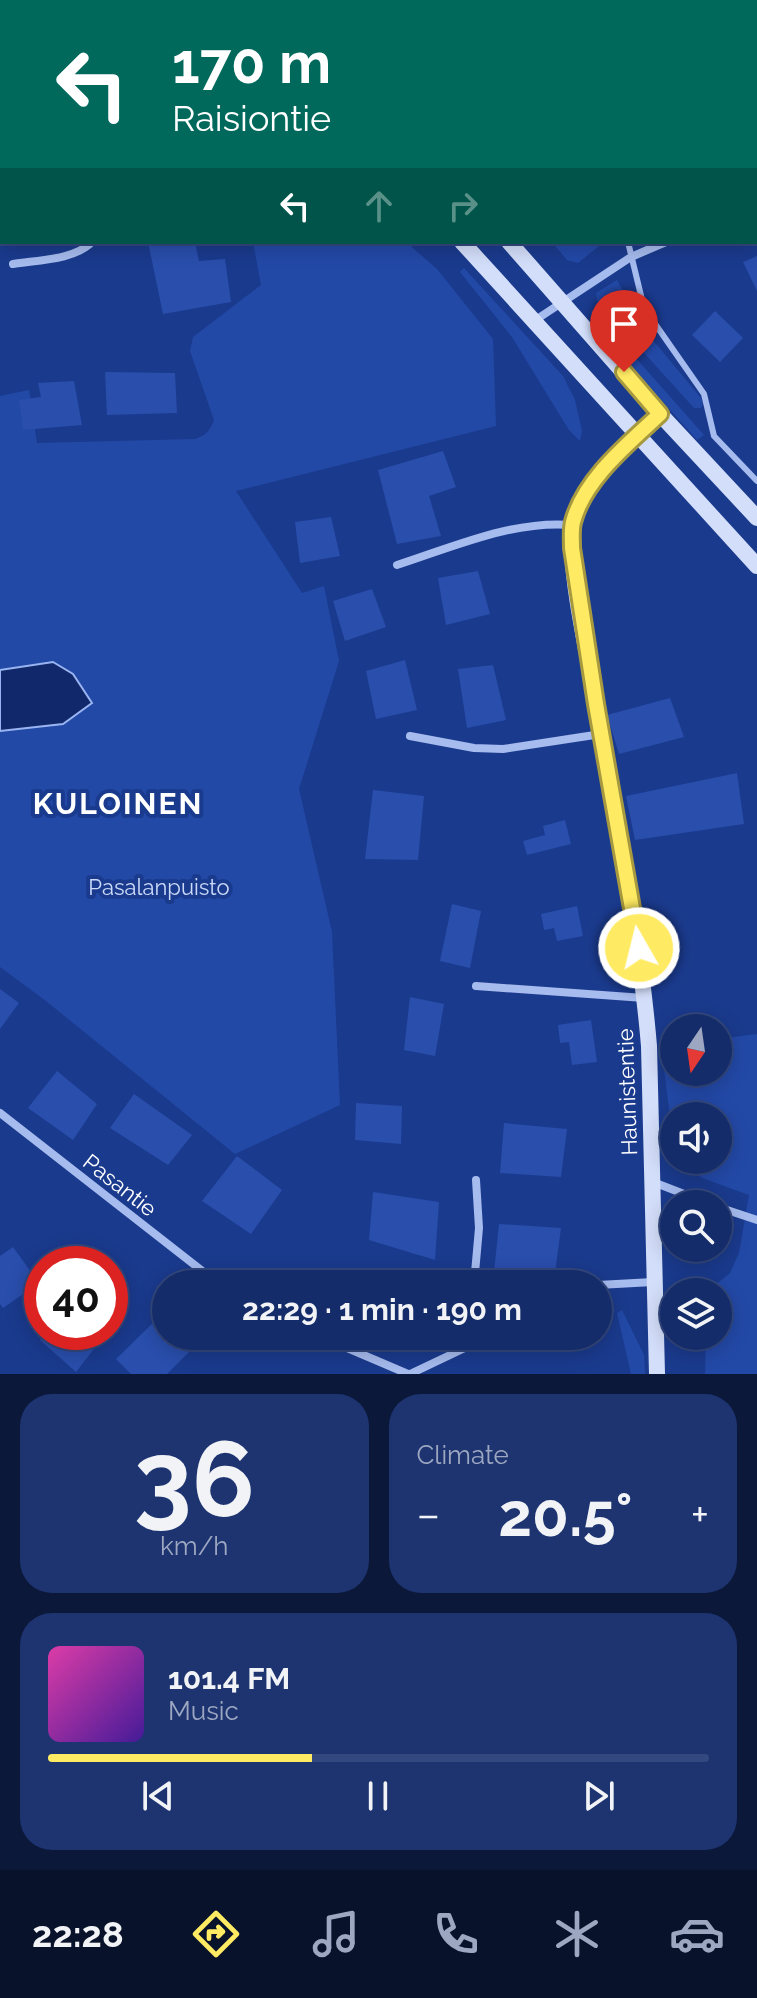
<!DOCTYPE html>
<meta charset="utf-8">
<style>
body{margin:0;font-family:Raleway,sans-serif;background:#1d3470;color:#f1f3f6;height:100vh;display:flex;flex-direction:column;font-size:30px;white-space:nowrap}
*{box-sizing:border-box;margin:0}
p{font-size:26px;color:#9da7c1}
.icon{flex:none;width:44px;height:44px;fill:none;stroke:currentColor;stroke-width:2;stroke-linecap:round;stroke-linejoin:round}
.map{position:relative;height:1374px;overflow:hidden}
.sheet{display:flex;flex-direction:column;gap:20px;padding:20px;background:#0b183a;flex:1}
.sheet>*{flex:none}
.hud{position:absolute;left:0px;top:0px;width:758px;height:244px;box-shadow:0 4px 20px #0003,0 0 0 2px #33487e;background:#00695c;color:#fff;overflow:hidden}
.needle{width:52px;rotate:193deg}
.controls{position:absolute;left:660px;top:1014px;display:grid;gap:16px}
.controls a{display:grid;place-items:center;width:72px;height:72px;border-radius:50%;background:#142c6a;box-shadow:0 4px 20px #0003,0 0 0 2px #33487e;font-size:40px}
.speed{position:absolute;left:24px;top:1246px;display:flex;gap:16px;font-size:40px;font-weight:700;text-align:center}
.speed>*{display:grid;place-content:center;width:104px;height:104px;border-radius:50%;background:#142c6a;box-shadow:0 4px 20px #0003,0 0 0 2px #33487e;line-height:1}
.speed .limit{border:12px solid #d22;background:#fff;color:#111}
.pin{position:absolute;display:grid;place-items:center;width:68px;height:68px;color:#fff;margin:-82px -34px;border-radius:50% 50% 50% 0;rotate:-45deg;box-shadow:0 0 8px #0007}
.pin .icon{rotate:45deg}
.me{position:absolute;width:88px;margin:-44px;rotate:352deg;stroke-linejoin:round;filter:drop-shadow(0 0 6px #0008)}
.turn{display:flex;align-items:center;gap:28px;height:168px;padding:0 40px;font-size:36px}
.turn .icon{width:104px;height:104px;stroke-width:2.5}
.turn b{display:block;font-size:56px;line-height:68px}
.lanes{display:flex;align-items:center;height:76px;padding:0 40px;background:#0003;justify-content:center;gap:40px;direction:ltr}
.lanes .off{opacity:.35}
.big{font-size:60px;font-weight:700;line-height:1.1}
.sheet .widget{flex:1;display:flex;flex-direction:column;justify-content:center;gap:12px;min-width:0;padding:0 28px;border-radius:32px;background:#1d3470}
.sheet .dial{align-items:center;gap:0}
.dial b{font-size:104px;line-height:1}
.song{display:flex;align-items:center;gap:24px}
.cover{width:96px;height:96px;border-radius:12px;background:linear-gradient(135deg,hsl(320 70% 55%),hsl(260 70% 35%))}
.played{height:8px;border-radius:4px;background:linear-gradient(90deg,#ffeb63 40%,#33487e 40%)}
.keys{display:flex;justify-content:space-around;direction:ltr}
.heat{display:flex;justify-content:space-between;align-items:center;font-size:44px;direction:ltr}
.sheet .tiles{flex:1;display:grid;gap:20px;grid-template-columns:1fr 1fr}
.widget:last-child{grid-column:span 2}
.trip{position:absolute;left:152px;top:1270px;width:460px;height:80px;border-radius:40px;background:#142c6a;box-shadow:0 4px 20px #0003,0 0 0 2px #33487e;font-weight:700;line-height:80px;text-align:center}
.tabs{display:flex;height:128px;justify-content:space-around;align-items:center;background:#08122a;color:#9da7c1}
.tabs .icon{width:56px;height:56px}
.tabs .selected{color:#ffeb63}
.tabs b{font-size:36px;color:#f1f3f6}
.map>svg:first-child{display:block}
.green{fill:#2349a7}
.water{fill:#11296b;stroke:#99b4f0;stroke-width:2}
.building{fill:#294eac}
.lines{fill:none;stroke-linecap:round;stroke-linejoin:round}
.lane{stroke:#a6bbee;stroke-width:6}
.street{stroke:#a6bbee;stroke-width:8}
.secondary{stroke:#d3defa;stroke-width:16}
.route-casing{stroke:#a69940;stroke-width:20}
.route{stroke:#ffeb63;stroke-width:14}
.labels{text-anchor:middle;stroke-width:8;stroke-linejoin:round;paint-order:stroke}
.park-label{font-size:22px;fill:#ccdafa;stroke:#1a3a8d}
.street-label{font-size:22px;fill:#fff;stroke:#1a3a8d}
.district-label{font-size:30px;font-weight:bold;letter-spacing:2px;fill:#fff;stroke:#1a3a8d}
</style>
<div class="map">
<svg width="757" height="1374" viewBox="0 0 757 1374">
<rect width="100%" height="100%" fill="#1a3a8d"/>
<g class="green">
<path d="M253,242H406L437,269L493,339L496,426L236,491L302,593L324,586L339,661L299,789L332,932L340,1105L235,1154L46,1001L0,967V731L63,724L7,671L0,670V396L29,390L37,443L195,439C206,435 210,431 214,420L190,351L193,337L261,285Z"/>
<polygon points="552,242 604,242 578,263 567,260"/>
<polygon points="464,268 563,376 575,400 582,431 580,441 569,430 512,337 460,272"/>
<polygon points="617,280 647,333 701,398 703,403 701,408 694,408 597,301 596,293"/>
<polygon points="591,312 595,312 704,435 697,440 593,323"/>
<polygon points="757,1034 757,1374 705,1374 706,1336 718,1336 718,1292 707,1292 730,1273 739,1253 749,1195 702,1178 679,1160 718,1160 718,1116 674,1116 674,1149 661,1045 674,1044 674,1072 718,1072 718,1039"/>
<polygon points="622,1310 644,1355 645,1374 631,1374 617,1313"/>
</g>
<polygon class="water" points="53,662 73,674 92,703 63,724 0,731 0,670"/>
<g class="building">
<polygon points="148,242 195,242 199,261 225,259 231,302 163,314"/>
<polygon points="757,256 757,291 743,262"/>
<polygon points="715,311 743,338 720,362 692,335"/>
<polygon points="105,372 175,373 177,413 107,415"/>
<polygon points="74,381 82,425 23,430 19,400 41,397 38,383"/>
<polygon points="443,451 456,487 429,496 441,536 397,544 378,470"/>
<polygon points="331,517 340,556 300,563 295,522"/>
<polygon points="478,571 490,614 446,625 438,578"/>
<polygon points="372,589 386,627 345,641 333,601"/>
<polygon points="405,660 417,710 376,719 366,671"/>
<polygon points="493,665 506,720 467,728 458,669"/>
<polygon points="670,698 684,737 619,754 607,715"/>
<polygon points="737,773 744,824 635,840 626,796"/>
<polygon points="373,790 424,796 418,860 365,859"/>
<polygon points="565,820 571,844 527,855 523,841 545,835 543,826"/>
<polygon points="452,904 481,911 470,968 440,961"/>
<polygon points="577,906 583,936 557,941 554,928 544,930 541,914"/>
<polygon points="0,989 19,1003 0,1029"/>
<polygon points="410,997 444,1004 435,1056 404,1050"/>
<polygon points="591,1020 597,1062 572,1065 569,1042 560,1043 558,1025"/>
<polygon points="57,1071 97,1104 73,1140 28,1108"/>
<polygon points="134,1094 192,1135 168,1165 110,1128"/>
<polygon points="356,1103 402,1106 401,1144 355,1140"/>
<polygon points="504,1123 567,1129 561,1177 500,1173"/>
<polygon points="237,1156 282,1190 251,1234 202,1201"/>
<polygon points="373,1192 439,1202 435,1260 369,1240"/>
<polygon points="499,1224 561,1228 555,1273 494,1272"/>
<polygon points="13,1247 39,1283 3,1308 0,1304 0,1256"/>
<polygon points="157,1319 166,1328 166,1336 173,1336 189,1352 167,1374 131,1374 116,1359"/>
<polygon points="47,1332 107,1332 76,1372 40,1340"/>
</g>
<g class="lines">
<g class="lane">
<polyline points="410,0 412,2"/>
<polyline points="476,0 478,2"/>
<polyline points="753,0 755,2"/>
<polyline points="756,150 757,148"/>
<polyline points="628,242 644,308 704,394 714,436 757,481"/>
</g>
<g class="street">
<polyline points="756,196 757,195"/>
<path d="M13,264C38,260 74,260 92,242"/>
<polyline points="534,321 631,257 666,242"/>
<path d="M397,565C453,547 513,520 572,525"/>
<polyline points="410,736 474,748 503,749 601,734"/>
<polyline points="476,986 644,998"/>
<polyline points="0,1113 219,1284"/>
<polyline points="653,1182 710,1204"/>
<polyline points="718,1207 757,1220"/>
<polyline points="474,1284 479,1228 476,1180"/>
<polyline points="598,1285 653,1282"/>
<polyline points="319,1336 408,1374"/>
<polyline points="410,1374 490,1336"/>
</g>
<g class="secondary">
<polyline points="229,0 231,2"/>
<polyline points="278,0 280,2"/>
<polyline points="462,242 757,566"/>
<polyline points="509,242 660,414 757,518"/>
<path d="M657,1374L649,1046C639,927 614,810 594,692C586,645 574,596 572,548C572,540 571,530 573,522C584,479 629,443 660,414"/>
</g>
</g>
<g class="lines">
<defs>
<path id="route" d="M624,372L660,414C629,443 584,479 573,522C571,530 572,540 572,548L596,704L639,948"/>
</defs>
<use href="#route" class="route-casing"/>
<use href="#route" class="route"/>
</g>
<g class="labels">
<g class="park-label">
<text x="159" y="895">Pasalanpuisto</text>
</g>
<g class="street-label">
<text transform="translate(627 1092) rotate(-92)" y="8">Haunistentie</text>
<text transform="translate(120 1185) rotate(38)" y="8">Pasantie</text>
</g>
<g class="district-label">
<text x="118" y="814">KULOINEN</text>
</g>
</g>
</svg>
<div class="controls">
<a><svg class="needle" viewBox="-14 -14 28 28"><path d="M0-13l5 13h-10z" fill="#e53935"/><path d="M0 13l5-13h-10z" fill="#9da7c1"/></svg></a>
<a><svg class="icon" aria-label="sound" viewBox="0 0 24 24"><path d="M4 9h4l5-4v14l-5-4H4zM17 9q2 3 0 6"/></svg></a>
<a><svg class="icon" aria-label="search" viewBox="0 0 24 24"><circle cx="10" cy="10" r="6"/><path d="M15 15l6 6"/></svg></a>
<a><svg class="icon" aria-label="layers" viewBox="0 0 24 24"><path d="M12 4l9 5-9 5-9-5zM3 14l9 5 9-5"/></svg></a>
</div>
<div class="speed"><div class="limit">40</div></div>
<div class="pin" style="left:624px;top:372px;background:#d93025"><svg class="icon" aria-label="arrive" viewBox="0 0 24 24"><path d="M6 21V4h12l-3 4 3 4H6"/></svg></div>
<svg class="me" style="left:639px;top:948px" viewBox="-20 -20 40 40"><circle r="17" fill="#ffeb63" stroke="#fff" stroke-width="3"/><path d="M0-11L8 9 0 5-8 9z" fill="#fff"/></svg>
<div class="trip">22:29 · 1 min · 190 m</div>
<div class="hud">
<div class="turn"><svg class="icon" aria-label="left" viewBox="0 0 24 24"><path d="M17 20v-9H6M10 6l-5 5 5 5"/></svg><div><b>170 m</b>Raisiontie</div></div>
<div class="lanes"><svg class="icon" aria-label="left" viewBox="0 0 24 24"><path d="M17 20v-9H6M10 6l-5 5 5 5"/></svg><svg class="icon off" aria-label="ahead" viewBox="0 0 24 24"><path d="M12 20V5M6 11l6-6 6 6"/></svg><svg class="icon off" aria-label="right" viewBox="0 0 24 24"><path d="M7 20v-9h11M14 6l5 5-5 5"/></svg></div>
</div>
</div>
<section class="sheet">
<div class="tiles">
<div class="widget dial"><b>36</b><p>km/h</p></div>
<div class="widget"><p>Climate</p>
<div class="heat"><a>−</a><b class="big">20.5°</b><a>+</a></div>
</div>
<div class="widget">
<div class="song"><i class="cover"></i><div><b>101.4 FM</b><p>Music</p></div></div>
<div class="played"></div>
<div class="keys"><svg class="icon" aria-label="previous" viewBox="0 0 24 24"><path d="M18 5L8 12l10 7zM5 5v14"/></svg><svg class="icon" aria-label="pause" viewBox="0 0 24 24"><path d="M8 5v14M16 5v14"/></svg><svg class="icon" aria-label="next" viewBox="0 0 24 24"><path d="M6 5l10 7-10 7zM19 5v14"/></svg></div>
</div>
</div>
</section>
<nav class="tabs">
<b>22:28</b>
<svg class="icon selected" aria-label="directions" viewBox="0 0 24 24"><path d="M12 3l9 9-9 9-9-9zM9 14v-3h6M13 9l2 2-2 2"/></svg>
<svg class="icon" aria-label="music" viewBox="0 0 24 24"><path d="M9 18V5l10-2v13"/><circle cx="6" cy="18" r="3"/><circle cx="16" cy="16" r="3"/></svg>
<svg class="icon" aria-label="phone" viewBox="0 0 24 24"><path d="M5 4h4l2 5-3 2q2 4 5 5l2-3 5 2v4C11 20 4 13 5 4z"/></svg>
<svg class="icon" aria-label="climate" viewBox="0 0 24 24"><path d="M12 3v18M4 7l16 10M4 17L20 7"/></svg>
<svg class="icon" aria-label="car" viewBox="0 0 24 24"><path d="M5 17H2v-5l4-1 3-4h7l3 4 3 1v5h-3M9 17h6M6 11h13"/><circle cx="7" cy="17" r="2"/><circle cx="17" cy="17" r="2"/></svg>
</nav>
